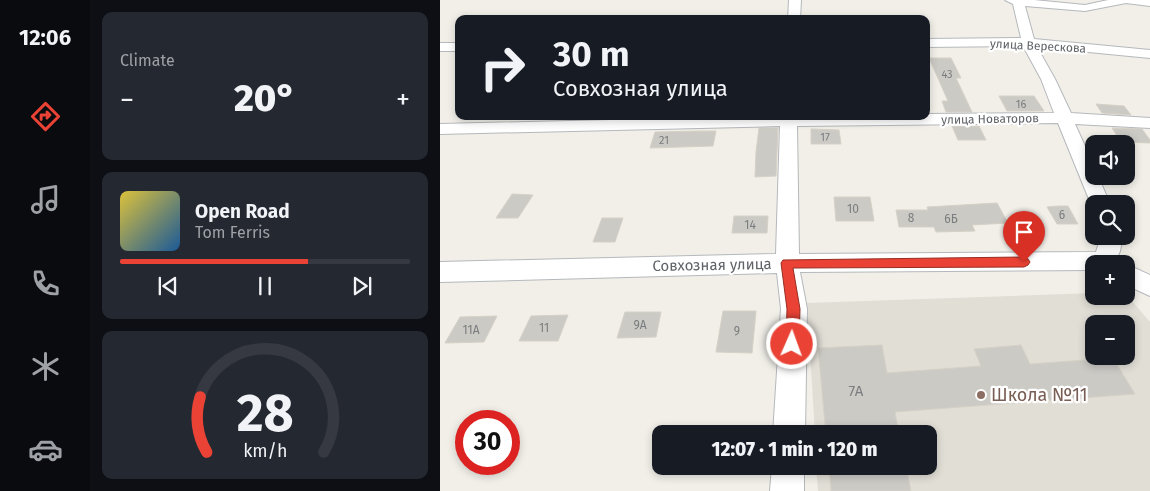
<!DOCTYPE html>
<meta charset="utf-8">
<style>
body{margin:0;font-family:"Fira Sans",sans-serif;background:#242831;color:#f1f3f6;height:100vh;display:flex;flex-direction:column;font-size:19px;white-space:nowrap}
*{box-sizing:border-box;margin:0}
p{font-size:16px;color:#9ea1a6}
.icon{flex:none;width:28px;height:28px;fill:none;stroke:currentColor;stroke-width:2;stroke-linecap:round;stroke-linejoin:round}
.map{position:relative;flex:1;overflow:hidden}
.details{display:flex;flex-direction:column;gap:12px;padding:12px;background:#0d0f14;width:350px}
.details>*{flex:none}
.banner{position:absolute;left:15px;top:15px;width:475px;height:105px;border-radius:10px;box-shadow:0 2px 8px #0003;background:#171b24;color:#f1f3f6;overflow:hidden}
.controls{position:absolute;left:645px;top:135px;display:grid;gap:10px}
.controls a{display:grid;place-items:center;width:50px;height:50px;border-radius:10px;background:#171b24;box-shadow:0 2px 8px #0003;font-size:25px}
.speed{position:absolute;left:15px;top:410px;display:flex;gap:10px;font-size:25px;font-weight:700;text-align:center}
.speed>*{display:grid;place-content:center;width:65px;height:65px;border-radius:50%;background:#171b24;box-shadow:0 2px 8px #0003;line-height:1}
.speed .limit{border:8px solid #d22;background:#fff;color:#111}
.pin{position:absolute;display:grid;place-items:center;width:42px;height:42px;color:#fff;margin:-51px -21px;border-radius:50% 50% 50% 0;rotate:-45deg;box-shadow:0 0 5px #0007}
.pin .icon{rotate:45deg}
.me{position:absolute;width:55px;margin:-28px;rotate:2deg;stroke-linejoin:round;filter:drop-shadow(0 0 4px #0008)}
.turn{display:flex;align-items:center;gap:18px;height:105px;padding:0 15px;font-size:22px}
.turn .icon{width:65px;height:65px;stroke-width:2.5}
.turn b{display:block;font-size:35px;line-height:42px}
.big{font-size:38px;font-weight:800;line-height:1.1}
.details .widget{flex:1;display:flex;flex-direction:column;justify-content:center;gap:8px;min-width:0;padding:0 18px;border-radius:10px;background:#242831}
.details .dial{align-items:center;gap:0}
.dial svg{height:130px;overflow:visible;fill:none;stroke:#363941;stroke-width:7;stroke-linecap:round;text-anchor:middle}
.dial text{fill:#f1f3f6;stroke:none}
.song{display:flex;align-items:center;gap:15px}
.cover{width:60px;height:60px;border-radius:8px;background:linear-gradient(135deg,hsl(50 70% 55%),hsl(210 70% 35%))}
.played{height:5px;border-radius:2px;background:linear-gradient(90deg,#ea4335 65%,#363941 65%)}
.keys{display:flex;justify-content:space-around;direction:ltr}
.heat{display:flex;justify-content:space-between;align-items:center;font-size:28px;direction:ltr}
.trip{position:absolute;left:212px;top:425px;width:285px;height:50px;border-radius:10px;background:#171b24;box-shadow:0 2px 8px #0003;font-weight:800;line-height:50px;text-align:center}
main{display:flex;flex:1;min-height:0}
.dock{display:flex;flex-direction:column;width:90px;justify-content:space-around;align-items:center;background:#090b0e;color:#9ea1a6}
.dock .icon{width:35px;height:35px}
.dock .on{color:#ea4335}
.dock b{font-size:22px;color:#f1f3f6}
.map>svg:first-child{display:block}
.education{fill:#e1ded6;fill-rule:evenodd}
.building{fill:#cccac5;stroke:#d6d1c6}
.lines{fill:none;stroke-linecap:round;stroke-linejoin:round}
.minor-casing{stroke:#b5b8bc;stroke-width:2}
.minor{fill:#fff;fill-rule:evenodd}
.route{fill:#ea4335;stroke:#982c22}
.education-dot{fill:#8d6e63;stroke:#fff;stroke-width:2}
.labels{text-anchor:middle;stroke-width:4.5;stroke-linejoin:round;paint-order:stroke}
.far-number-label{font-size:11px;fill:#7a7d7f}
.far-street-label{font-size:12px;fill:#5f6368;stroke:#fff}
.number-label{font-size:12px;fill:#7a7d7f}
.street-label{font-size:15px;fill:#5f6368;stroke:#fff}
.near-number-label{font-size:15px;fill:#7a7d7f}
.near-education-label{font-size:18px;fill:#785e54;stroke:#fff;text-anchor:start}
</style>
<main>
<nav class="dock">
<b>12:06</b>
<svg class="icon on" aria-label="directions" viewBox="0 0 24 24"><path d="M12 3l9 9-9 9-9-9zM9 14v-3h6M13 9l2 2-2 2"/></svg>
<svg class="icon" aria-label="music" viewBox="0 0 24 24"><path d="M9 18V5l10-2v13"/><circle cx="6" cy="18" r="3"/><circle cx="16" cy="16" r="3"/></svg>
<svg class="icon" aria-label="phone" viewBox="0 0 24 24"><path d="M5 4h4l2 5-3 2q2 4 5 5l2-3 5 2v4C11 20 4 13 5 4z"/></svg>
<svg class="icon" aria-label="climate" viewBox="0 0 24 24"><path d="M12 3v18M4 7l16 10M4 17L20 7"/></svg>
<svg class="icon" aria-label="car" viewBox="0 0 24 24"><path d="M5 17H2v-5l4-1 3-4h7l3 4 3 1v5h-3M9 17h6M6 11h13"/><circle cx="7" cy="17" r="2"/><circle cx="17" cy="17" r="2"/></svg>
</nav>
<section class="details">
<div class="widget"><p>Climate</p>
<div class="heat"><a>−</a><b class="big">20°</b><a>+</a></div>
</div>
<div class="widget">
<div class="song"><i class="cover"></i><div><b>Open Road</b><p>Tom Ferris</p></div></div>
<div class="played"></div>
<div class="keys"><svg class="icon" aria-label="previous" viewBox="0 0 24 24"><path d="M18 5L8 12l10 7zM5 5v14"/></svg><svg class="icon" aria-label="pause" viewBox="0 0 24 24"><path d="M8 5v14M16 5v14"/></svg><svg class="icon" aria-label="next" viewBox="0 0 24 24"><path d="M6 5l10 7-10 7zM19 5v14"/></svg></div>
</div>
<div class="widget dial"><svg viewBox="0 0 100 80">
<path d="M14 69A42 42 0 1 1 86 69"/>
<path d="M14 69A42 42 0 0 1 10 35" stroke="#ea4335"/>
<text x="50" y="56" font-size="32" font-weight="700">28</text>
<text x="50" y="72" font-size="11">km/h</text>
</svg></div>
</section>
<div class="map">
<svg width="710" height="491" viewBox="0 0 710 491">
<rect width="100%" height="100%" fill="#f1efe8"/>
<path class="education" d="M654,293V296H686V294L710,322V491H378L376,466H489V434H375L367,303ZM654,324H686V356H654Z"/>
<g class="building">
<polygon points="489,58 511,58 521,78 516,78 532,112 506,112 502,101 508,101"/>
<polygon points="559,96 594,96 604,111 567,111"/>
<polygon points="656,104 684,106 691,115 662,113"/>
<polygon points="512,126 539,126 546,140 518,140"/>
<polygon points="319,128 338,128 336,176 315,177 316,152"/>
<polygon points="672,128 702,129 710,140 710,143 681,142"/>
<polygon points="371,129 399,130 401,144 371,144"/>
<polygon points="259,131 276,131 273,146 210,148 215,132"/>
<polygon points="72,194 93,195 78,218 56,218"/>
<polygon points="394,197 430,197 434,221 396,221"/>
<polygon points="557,203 568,223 532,225 535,231 496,232 494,227 459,227 456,210 488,210 487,207"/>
<polygon points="619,206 628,206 638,224 617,224 607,207"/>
<polygon points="294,216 328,216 327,233 292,233"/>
<polygon points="162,218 183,218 175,242 153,242"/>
<polygon points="283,311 316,311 312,353 276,352"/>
<polygon points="185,312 221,312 216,337 177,338"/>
<polygon points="128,315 118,341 79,341 91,316"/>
<polygon points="57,316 44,342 5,343 20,317"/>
<polygon points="442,345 447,373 541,366 534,349 581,345 590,364 673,358 695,394 455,412 459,434 386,434 378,348"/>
<polygon points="389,466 466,466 471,491 391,491"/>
</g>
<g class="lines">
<defs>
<g id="minor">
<polygon points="349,0 361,0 360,19 348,19"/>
<polygon points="565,0 594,0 645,5 668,0 710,0 710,6 686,3 645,11 585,6 594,39 710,50 710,58 597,47 615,79 631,113 710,118 710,128 635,124 654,166 654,176 658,176 670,204 654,204 653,209 618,123 357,126 359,254 656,252 661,236 683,236 680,251 677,258 680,264 654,264 654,270 360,272 367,309 365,434 333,434 341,309 337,273 0,282 0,262 336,254 340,126 0,134 0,124 336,116 486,116 486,114 614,113 601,79 583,46 486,47 486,39 581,38 573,4"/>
<rect x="0" y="43" width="19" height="8"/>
<polygon points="686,264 710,275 710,296 686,285"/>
<polygon points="332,466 364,466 364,491 330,491"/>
</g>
</defs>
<use href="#minor" class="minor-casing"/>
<use href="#minor" class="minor"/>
</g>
<polygon class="route" points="584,257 588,259 590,262 588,265 584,267 353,268 360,309 359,344 357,349 352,351 348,349 346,344 347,309 341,263 343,260"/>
<circle class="education-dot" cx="541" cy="395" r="5"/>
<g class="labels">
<g class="far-number-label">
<text x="507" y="78">43</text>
<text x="581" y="108">16</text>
<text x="385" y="141">17</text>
<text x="224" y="144">21</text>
</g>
<g class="far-street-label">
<text transform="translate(598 46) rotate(3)" y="4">улица Верескова</text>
<text transform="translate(550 119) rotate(-1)" y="4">улица Новаторов</text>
</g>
<g class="number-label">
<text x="413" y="213">10</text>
<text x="622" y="219">6</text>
<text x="471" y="222">8</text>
<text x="511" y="223">6Б</text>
<text x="310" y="229">14</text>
<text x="200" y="329">9А</text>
<text x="104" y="332">11</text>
<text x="31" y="334">11А</text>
<text x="297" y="335">9</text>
</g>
<g class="street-label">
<text transform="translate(272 265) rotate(-1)" y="5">Совхозная улица</text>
</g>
<g class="near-number-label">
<text x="416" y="396">7А</text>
</g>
<g class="near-education-label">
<text x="551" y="401">Школа №11</text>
</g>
</g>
</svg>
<div class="controls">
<a><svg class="icon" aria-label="sound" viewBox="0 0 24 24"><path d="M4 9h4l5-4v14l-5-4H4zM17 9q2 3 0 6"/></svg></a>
<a><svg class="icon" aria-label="search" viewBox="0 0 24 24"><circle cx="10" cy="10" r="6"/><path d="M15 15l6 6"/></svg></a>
<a>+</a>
<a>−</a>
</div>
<div class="speed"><div class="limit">30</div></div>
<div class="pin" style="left:584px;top:262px;background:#d93025"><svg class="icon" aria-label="arrive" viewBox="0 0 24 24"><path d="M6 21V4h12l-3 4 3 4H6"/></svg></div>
<svg class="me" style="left:352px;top:344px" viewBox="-20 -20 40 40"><circle r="17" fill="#ea4335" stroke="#fff" stroke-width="3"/><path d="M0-11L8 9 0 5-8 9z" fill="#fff"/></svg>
<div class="trip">12:07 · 1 min · 120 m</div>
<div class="banner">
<div class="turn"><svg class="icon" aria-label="right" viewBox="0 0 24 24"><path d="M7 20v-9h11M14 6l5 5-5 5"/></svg><div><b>30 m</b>Совхозная улица</div></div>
</div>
</div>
</main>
